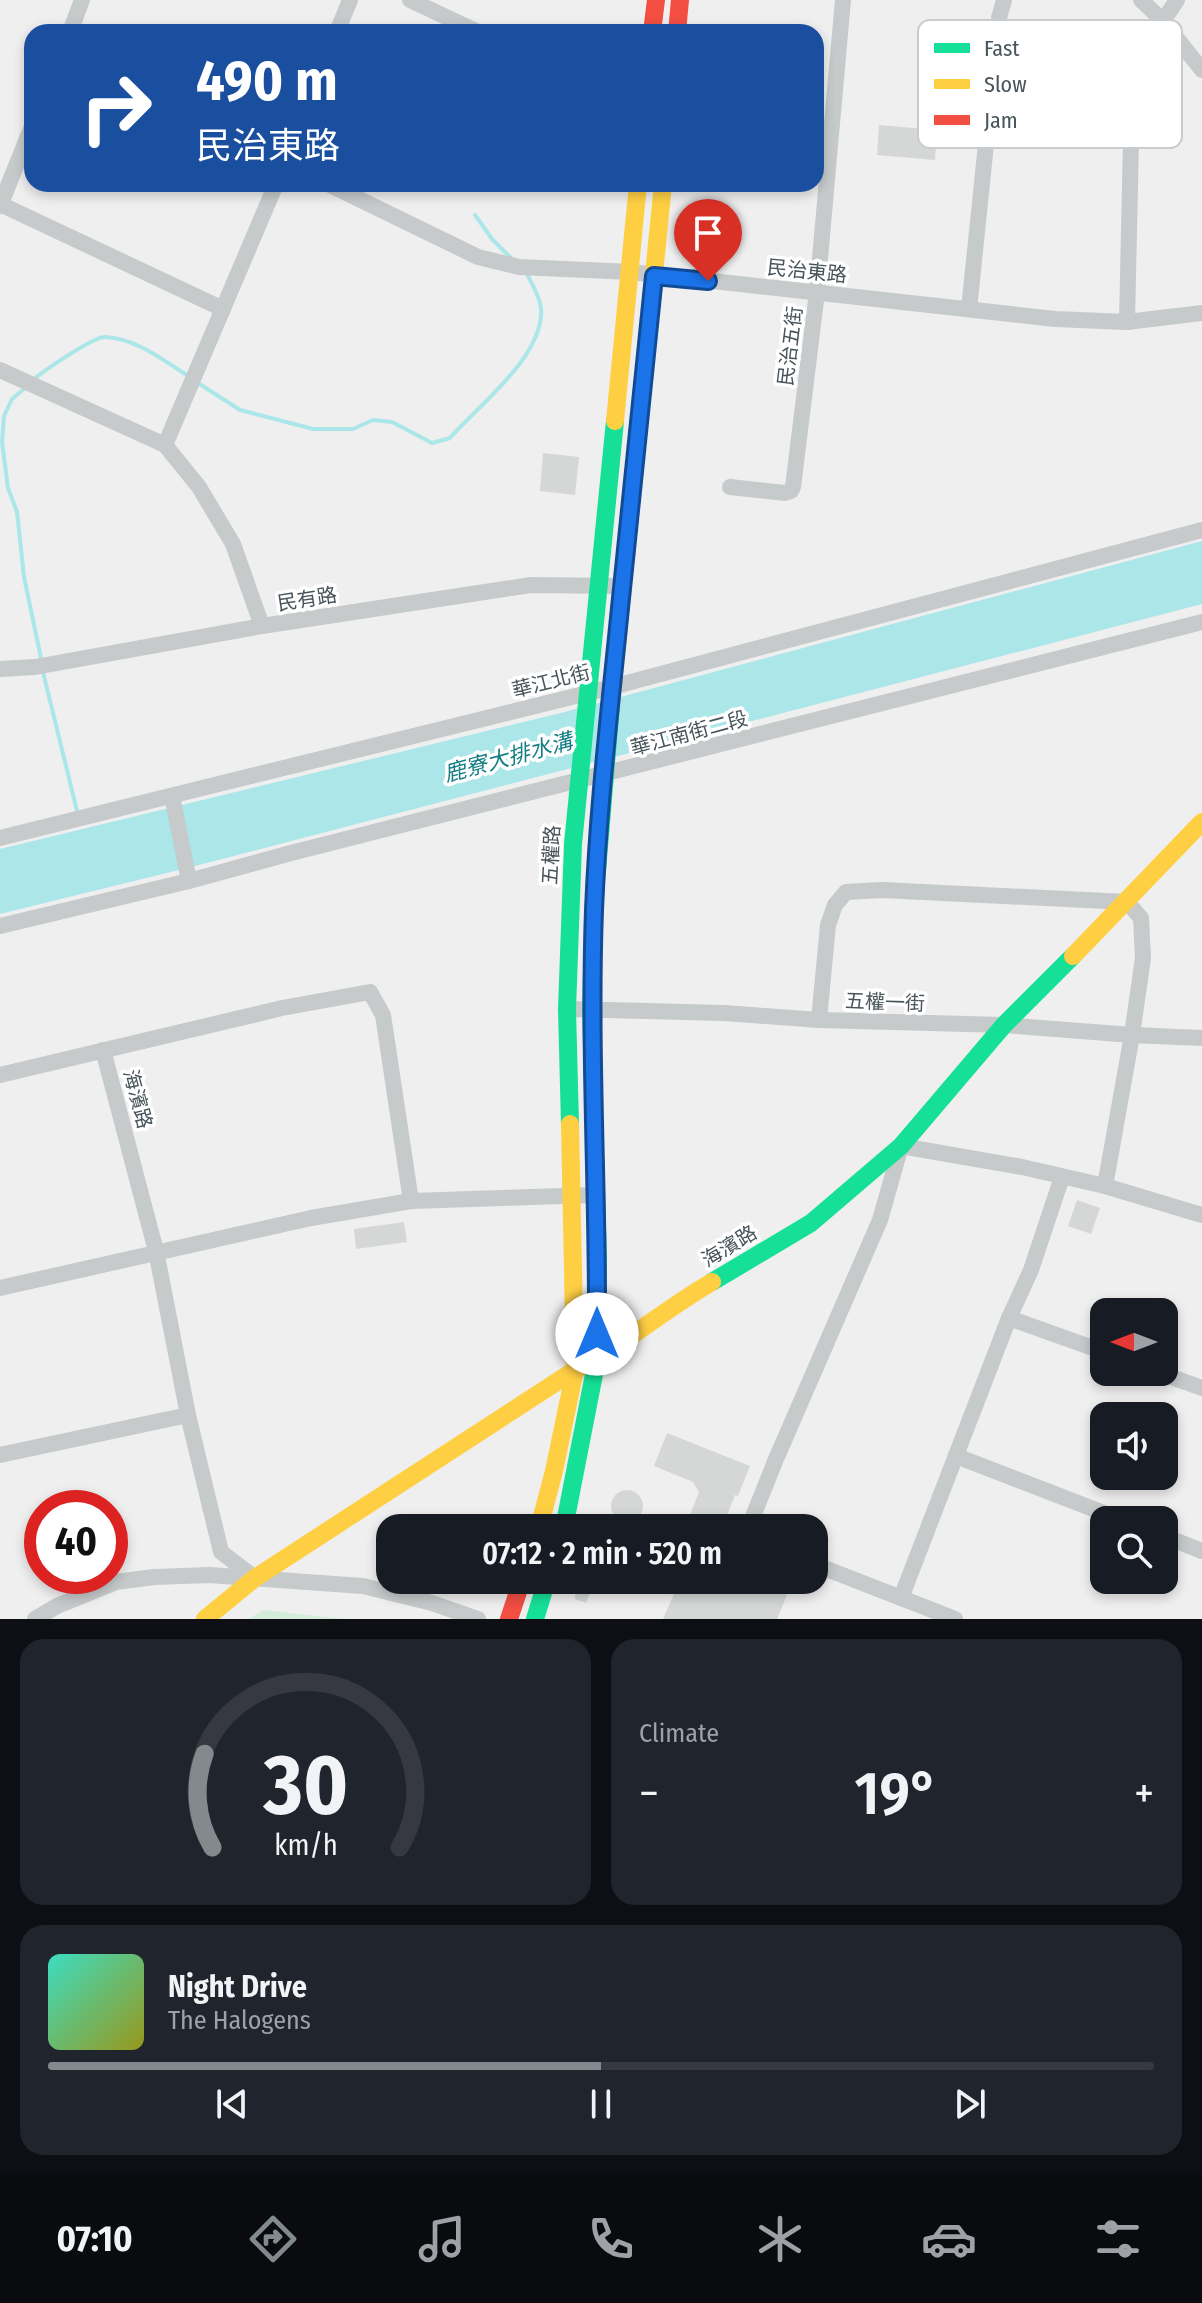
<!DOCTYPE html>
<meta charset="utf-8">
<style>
body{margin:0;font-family:"Fira Sans Condensed","Noto Sans TC",sans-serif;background:#20242c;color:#f1f3f6;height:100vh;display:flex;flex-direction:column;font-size:30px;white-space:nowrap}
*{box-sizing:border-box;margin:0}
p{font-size:26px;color:#9ea1a6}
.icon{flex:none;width:44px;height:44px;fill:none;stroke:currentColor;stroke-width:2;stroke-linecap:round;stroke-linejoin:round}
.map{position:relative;height:1619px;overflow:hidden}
.drawer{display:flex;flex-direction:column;gap:20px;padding:20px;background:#0d0f14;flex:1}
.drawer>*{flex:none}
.banner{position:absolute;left:24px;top:24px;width:800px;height:168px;border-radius:24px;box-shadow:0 4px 12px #0003;background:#1a4fa0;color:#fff;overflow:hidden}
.needle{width:52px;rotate:270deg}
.controls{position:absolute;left:1090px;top:1298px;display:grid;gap:16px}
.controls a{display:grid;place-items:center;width:88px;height:88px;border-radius:16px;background:#171b24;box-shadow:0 4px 12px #0003;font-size:40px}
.speed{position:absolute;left:24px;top:1490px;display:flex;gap:16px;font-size:40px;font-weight:700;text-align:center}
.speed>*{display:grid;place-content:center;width:104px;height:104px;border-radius:50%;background:#171b24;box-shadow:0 4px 12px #0003;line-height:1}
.speed .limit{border:12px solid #d22;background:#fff;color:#111}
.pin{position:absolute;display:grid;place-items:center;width:68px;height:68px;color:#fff;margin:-82px -34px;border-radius:50% 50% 50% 0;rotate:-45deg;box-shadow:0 0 8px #0007}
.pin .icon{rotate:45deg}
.me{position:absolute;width:88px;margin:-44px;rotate:0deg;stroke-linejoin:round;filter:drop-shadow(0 0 6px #0008)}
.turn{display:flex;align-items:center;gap:28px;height:168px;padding:0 40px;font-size:36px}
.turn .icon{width:104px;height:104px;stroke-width:2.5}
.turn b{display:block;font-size:56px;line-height:68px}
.big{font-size:60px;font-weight:600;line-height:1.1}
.drawer .tile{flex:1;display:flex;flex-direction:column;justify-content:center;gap:12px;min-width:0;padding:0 28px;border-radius:24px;background:#20242c}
.drawer .dial{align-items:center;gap:0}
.dial svg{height:208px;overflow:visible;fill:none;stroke:#363941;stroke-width:7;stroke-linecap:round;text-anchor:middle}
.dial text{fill:#f1f3f6;stroke:none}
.song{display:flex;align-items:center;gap:24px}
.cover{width:96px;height:96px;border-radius:12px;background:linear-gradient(135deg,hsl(170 70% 55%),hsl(60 70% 35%))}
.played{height:8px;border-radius:4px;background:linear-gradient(90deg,#828a8e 50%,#363941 50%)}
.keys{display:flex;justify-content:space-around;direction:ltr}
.heat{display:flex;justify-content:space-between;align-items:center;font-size:44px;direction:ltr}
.drawer .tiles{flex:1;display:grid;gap:20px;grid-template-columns:1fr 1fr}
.tile:last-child{grid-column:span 2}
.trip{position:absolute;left:376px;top:1514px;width:452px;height:80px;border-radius:24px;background:#171b24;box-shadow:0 4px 12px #0003;font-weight:600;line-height:80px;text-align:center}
.tab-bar{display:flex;height:128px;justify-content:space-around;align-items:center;background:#090b0e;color:#9ea1a6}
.tab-bar .icon{width:56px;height:56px}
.tab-bar .on{color:#828a8e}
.tab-bar b{font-size:36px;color:#f1f3f6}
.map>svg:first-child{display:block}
.green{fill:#d4edda}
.water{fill:#abe6e9}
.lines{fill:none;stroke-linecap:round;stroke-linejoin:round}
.stream{stroke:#abe6e9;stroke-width:4}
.building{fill:#d5d7d7}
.street{stroke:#c6cacb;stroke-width:16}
.fast{stroke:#16e098;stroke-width:18}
.slow{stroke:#ffcf43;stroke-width:18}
.jam{stroke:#f24e42;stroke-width:18}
.route-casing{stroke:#114b97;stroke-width:20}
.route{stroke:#1a73e8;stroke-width:14}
.labels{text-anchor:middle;stroke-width:7;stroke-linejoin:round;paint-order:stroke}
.street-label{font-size:20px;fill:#47545a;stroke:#fff}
.water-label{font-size:22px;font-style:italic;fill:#147e83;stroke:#fff}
.key{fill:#fff;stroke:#c8ccce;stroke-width:2}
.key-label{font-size:22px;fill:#47545a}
</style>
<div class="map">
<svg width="1202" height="1619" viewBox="0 0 1202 1619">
<rect width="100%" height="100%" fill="#efefef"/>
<polygon class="green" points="264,1610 343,1619 248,1619"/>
<polygon class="water" points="1202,541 1202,604 195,866 0,914 0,849 561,713"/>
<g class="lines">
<g class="stream">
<polyline points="475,215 492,239 512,259"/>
<path d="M34,379C45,370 93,337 105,337C136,338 166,362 191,378"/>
<path d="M198,383L240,410L313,429H353L373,420L392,422L432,443L450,438C479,405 545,355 541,308C540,297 532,284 527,274"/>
<polyline points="25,388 12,399 4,416 2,442 8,488 17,512 24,577 42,663"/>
<polyline points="43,672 78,815"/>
</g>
</g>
<g class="building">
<polygon points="879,125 937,130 935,160 877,155"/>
<polygon points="543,453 579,457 575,495 540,491"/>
<polygon points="1077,1200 1100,1208 1091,1234 1068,1226"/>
<polygon points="404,1222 407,1242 356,1249 354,1229"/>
<polygon points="667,1433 750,1466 738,1496 735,1495 722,1528 685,1528 699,1492 693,1482 654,1466"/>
<circle cx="627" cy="1506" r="16"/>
<polygon points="575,1580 595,1580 586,1603 575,1599"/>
<polygon points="680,1580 752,1580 787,1595 777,1619 663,1619"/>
</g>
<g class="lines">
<g class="street">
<polyline points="410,0 478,32"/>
<polyline points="1141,0 1163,21 1202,70"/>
<polyline points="70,32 82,0"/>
<polyline points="337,32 350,0"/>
<polyline points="328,184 478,257 519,267 631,272 1055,319 1127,322 1202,313"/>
<polyline points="0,204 223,309"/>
<polyline points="0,206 32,126"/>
<polyline points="969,309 999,18 1004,0"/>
<polyline points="1127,322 1131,140 1135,100 1144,67 1163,21 1177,0"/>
<polyline points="0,370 165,445 199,487 233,544 262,626"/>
<polyline points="165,445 276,184"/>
<polyline points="730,487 785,493 791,491 793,487 817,292 843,0"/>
<polyline points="0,669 35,667 262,626 531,585 622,586"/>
<polyline points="172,796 189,881"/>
<polyline points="0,838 612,687 1202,530"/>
<polyline points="0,926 189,881 291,853 1202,622"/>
<polyline points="567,1009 724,1013 819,1020 1004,1025 1132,1035 1202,1038"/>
<polyline points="819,1020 828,925 835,905 846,892 882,890 1127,902 1141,918 1143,958 1132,1035 1105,1186"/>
<polyline points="103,1050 156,1251 188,1415 221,1552 255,1578"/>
<polyline points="0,1075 282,1008 370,992 383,1015 411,1201"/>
<polyline points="0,1288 311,1218 411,1201 596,1195"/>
<polyline points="1009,1318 1104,1352"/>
<polyline points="1157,1372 1202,1388"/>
<polyline points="0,1455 188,1415"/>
<polyline points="956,1456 1122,1520"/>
<polyline points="751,1528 750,1524 776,1459 880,1220 901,1146 1022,1167 1105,1186 1202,1215"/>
<polyline points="1164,1536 1202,1551"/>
<polyline points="814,1564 955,1619"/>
<polyline points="901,1598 1009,1318 1031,1270 1062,1177"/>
<polyline points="35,1619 57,1606 116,1582 154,1577 209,1575 363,1586 432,1603 478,1619"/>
</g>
<g class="fast">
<polyline points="570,1124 567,1009 573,844 615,421"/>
<polyline points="712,1282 811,1223 901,1146 1004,1025 1073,956"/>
<polyline points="564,1528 597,1359 598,1260 591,1010 594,906 611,704"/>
<polyline points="535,1619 547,1580"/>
</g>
<g class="slow">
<polyline points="615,421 638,184"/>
<polyline points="611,704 663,184"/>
<polyline points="1073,956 1202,822"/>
<polyline points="539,1528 554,1471 575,1370 570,1124"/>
<path d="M205,1619L255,1578L575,1370C623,1346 665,1309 712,1282"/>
</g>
<g class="jam">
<polyline points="652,32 656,0"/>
<polyline points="677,32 680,0"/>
<polyline points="509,1619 522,1580"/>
</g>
</g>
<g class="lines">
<defs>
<path id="route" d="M597,1334C598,1192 589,1051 594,910C598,809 610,708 620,608C632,497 642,386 654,276L708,281"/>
</defs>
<use href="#route" class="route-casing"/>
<use href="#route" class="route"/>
</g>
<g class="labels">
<g class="street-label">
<text transform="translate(807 271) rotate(6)" y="7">民治東路</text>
<text transform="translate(790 346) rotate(-83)" y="7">民治五街</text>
<text transform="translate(307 599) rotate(-9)" y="7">民有路</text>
<text transform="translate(551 681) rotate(-14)" y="7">華江北街</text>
<text transform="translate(689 733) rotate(-15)" y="7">華江南街二段</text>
<text transform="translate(551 855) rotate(-87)" y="7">五權路</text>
<text transform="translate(885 1002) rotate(2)" y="7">五權一街</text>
<text transform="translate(138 1099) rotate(75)" y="7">海濱路</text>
<text transform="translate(729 1246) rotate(-31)" y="7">海濱路</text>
</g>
<g class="water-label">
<text transform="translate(508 757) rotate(-15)" y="8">鹿寮大排水溝</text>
</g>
</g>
<rect x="918" y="20" width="264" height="128" rx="12" class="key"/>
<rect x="934" y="43" width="36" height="10" fill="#16e098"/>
<rect x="934" y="79" width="36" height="10" fill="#ffcf43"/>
<rect x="934" y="115" width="36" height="10" fill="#f24e42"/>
<g class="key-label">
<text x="984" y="56">Fast</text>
<text x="984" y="92">Slow</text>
<text x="984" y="128">Jam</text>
</g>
</svg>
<div class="controls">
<a><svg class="needle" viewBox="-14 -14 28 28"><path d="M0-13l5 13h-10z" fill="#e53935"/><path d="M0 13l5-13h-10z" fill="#9ea1a6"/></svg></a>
<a><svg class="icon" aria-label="sound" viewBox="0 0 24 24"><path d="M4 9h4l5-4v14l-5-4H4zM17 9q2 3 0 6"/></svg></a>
<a><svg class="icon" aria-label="search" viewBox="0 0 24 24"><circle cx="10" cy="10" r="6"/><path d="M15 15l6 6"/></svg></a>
</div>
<div class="speed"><div class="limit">40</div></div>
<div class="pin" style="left:708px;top:281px;background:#d93025"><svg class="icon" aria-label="arrive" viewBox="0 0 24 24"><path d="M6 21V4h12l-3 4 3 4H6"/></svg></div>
<svg class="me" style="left:597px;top:1334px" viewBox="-20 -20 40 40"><circle r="19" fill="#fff"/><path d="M0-13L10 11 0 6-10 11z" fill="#1a73e8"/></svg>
<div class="trip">07:12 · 2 min · 520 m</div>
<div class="banner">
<div class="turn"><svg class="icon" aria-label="right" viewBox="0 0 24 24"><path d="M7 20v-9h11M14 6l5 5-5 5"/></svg><div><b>490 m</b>民治東路</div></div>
</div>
</div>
<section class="drawer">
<div class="tiles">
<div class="tile dial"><svg viewBox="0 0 100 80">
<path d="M14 69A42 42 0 1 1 86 69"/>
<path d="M14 69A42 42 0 0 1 11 33" stroke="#828a8e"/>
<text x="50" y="56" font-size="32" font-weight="700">30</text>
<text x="50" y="72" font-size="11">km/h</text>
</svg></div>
<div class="tile"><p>Climate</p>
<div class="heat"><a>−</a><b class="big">19°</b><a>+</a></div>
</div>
<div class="tile">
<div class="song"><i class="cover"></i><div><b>Night Drive</b><p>The Halogens</p></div></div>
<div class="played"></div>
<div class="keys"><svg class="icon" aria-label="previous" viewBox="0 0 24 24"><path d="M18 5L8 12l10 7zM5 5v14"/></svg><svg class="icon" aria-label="pause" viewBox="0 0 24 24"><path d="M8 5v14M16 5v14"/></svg><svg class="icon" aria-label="next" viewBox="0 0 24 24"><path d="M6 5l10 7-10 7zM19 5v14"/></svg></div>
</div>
</div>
</section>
<nav class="tab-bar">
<b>07:10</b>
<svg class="icon on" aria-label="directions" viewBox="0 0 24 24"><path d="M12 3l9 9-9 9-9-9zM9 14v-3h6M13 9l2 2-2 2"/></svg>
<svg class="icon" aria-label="music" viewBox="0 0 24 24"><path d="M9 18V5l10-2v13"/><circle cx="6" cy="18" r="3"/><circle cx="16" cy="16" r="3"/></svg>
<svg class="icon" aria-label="phone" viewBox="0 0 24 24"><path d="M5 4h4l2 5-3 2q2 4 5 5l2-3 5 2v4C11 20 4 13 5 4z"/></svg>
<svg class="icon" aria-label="climate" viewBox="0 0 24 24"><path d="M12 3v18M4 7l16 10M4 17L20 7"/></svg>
<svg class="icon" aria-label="car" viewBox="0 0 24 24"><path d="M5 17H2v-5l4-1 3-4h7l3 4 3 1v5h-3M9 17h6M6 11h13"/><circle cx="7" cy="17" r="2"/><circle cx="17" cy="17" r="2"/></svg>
<svg class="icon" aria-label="filters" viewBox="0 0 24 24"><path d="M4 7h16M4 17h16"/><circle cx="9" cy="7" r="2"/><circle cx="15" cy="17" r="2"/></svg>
</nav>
